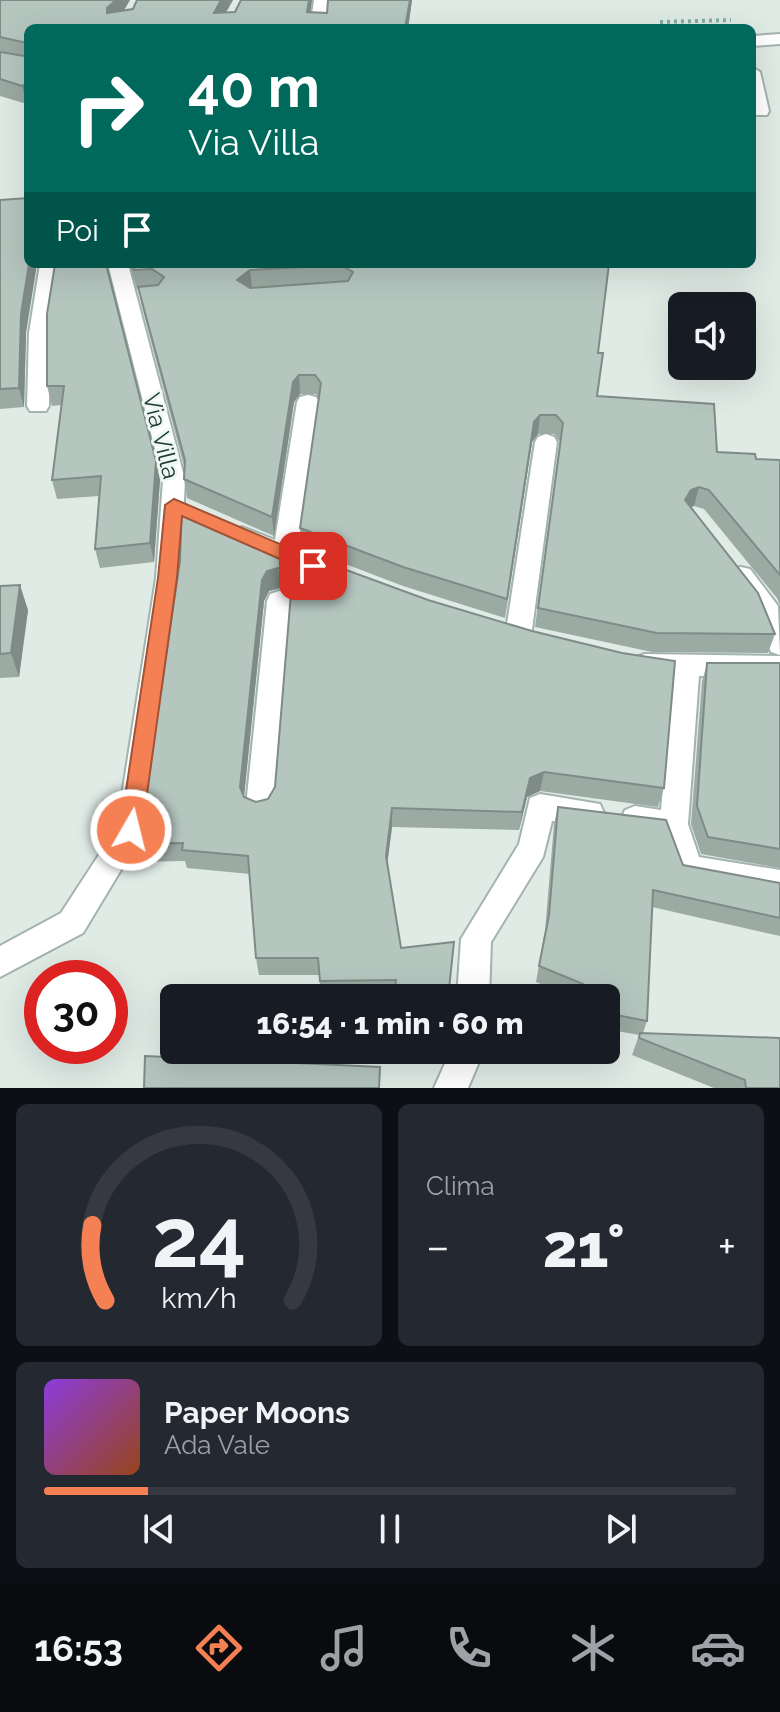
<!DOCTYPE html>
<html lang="it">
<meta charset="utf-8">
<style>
body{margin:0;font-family:Raleway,sans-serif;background:#242831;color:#f1f3f6;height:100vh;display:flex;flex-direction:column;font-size:30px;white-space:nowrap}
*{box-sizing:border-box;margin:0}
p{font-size:26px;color:#9ea1a6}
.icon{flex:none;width:44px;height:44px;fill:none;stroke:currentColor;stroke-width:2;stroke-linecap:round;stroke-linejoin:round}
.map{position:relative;height:1088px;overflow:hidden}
.panel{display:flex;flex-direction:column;gap:16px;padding:16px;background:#0d0f14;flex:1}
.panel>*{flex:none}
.guide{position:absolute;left:24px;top:24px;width:732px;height:244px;border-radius:12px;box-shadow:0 8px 32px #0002;background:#00695c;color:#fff;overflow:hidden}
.buttons{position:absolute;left:668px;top:292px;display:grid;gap:16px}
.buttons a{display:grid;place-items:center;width:88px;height:88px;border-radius:12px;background:#171b24;box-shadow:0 8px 32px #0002;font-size:40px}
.speed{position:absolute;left:24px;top:960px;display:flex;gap:16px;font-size:40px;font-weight:700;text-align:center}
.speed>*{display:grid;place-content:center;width:104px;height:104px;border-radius:50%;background:#171b24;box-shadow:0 8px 32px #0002;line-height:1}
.speed .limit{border:12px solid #d22;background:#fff;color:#111}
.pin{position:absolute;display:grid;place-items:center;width:68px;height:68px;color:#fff;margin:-34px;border-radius:16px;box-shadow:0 4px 12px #0006}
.me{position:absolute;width:88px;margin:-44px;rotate:8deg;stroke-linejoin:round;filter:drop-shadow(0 0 6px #0008)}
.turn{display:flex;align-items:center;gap:28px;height:168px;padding:0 32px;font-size:36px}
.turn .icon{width:104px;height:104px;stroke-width:2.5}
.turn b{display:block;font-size:56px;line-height:68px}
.then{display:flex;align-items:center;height:76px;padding:0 32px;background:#0003;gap:16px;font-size:30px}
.big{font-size:60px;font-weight:800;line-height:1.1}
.panel .card{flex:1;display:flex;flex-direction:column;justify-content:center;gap:12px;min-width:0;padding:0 28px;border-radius:12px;background:#242831}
.panel .dial{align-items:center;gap:0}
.dial svg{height:208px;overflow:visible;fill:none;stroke:#363941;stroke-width:7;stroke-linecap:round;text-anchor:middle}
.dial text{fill:#f1f3f6;stroke:none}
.song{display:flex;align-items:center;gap:24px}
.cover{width:96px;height:96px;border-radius:12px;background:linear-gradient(135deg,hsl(270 70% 55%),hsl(20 70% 35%))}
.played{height:8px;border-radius:4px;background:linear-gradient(90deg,#f58054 15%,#363941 15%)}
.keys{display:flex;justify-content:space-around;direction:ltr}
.heat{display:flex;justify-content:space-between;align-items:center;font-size:44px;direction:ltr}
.panel .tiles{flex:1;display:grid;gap:16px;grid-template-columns:1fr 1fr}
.card:last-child{grid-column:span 2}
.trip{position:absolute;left:160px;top:984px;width:460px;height:80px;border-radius:12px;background:#171b24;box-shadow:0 8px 32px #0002;font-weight:800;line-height:80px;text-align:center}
.menu{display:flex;height:128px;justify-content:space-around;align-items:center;background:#090b0e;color:#9ea1a6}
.menu .icon{width:56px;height:56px}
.menu .selected{color:#f58054}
.menu b{font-size:36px;color:#f1f3f6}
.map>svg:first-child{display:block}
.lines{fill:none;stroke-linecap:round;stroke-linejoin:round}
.street-casing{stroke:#a3b3ad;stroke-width:4}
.path{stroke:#7fb0a2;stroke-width:4;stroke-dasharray:3 4;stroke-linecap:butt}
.street{fill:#fff;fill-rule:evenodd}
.wall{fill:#9caaa4;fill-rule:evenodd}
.shaded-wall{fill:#7f8b86}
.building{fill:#b5c6bf;stroke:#7f8b86;stroke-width:2;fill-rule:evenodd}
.route{fill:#f58054;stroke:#9f5337;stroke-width:2}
.labels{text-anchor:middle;stroke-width:6;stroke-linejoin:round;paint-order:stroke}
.street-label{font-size:24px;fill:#203c35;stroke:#f0f8f4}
</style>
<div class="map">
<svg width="780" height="1088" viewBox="0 0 780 1088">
<rect width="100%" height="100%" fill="#e0ebe6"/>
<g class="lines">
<defs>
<g id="street">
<polygon points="314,0 328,0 326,28 310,28"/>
<polygon points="780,34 780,44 752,46 752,36"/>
<polygon points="752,67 760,72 769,111 767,115 755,115 753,111"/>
<polygon points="40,264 60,264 49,333 49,406 46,411 30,411 27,406 29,333"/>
<polygon points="108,264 128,264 185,480 180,578 145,830 83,933 0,977 0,946 61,913 117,827 156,578 163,480"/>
<polygon points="308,395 316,397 319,402 298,550 320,559 323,565 320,571 311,574 294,568 284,572 275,569 273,559 234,542 230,536 234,530 242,527 275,540 297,402 300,397"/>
<polygon points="546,434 554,437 557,442 531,637 527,644 518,647 509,644 505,637 535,442 538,437"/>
<polygon points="741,567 750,569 778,606 780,655 771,652 754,610 729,576 732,569"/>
<polygon points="279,591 288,594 291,601 274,806 270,815 260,818 250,815 246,806 267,601 270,594"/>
<polygon points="645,654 780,656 780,678 699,676 688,824 699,857 780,870 780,898 678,879 663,835 625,828 621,819 625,810 635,806 661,810 673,675 636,671 632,664 636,657"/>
<polygon points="540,794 600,804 604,813 600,822 590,826 552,821 543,857 491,942 489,998 457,998 461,939 519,844 530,798"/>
<polygon points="451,1050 484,1050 468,1088 434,1088"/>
</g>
</defs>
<use href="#street" class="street-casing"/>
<polyline class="path" points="660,22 731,20"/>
<use href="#street" class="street"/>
</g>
<g class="wall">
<polygon points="0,0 130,0 124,10 133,9 137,0 233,0 226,12 235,12 241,0 312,0 310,12 327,13 328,0 412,0 408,28 28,28 27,104 0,96"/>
<polygon points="0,200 26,333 24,407 0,409"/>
<polygon points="55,264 160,480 154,562 100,568 95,549 99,496 57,499 52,480 61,405 52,406 47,386"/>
<polygon points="129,264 609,264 598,353 597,396 717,452 756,459 780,460 780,605 777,598 704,509 694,506 691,507 775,634 768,653 652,652 535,627 560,442 554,434 538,434 532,442 505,618 403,586 301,547 300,528 319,398 316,394 300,394 294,402 274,536 187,498 184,479 184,466 142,307 139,289 137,289"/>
<path d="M270,549L664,788L658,807L540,791L527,797L519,830L392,827L387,864L401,948L394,996L321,998L319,975H259L256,958L250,874L187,868L185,861L132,862L126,844ZM280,588L291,593L275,787L268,799L256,802L244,797L264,601L269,591Z"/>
<polygon points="0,586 28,610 19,677 0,678"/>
<polygon points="707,663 780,663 780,868 701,854 691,824 702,682"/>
<polygon points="558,807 683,865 780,883 780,936 652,907 647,1021 643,1033 780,1088 714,1088 632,1055 639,1035 606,1029 606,998 576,998 536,982 545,931 554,824"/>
</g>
<g class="shaded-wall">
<polygon points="116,0 130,0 120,17 110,26 107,8"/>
<polygon points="221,0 233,0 217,28 214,13"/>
<polygon points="309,0 312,0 308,28 307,12"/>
<polygon points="410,0 412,0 408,28 405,28"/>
<polygon points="28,83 28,103 27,104 22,86"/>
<polygon points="29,264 37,264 26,333 24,407 19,388 21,314"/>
<polygon points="250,270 252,289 237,280"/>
<polygon points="299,375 300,394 294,402 274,536 272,517 293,382"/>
<polygon points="540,415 538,434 532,442 505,618 534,422"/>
<polygon points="156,461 160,480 154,562 150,543"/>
<polygon points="699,487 694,506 686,509 685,500 691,490"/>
<polygon points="278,568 280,588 269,591 264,601 243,806 240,787 262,580 267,571"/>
<polygon points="20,585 28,610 19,677 11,653"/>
<polygon points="544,772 540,791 527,797 519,830 522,812 530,778"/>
<polygon points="392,808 392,827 386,874 386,856"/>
</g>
<g class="building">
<polygon points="0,0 116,0 107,8 107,13 133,9 137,0 221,0 214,13 235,12 241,0 309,0 307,12 327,13 328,0 410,0 405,28 28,28 28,83 22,86 0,79 0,52 24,56 27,53 27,43 0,37"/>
<polygon points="28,198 28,264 29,264 21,314 19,388 0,389 0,200"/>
<polygon points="55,264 106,264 156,461 150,543 95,549 101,476 52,480 64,386 47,386 47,314"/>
<path d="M132,264H609L598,353H603L597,396L714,404L717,452L755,454L756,459L780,460V575L709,490L699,487L691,490L685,500L758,593L775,634L657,633L538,608L563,423L556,415H540L534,422L507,599L403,567L300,528L321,383L315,375H299L293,382L272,517L184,479L185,460L138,287L158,285L164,277L152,269L134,270ZM341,265L353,272L348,281L250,288L237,280L250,270Z"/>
<path d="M182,503L268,540L270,549L281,554L292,550L428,600L532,631L622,653L675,661L664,788L544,772L530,778L522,812L392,808L386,856L401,948L454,942L448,998H394L396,980L320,981L318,958H256L248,856L182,850L183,843L126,844L143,812L180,561ZM278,568L289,572L292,581L275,787L268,799L256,802L244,797L240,787L262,580L267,571Z"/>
<polygon points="20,585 11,653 0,654 0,586"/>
<polygon points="707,663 780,663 780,849 708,837 697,806"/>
<polygon points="558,807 666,820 683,865 780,883 780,918 653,890 647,1021 606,1013 606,998 582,998 583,984 539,966 549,915"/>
<polygon points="640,1033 780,1038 780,1088 746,1088 745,1080 639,1038"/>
<polygon points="145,1056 380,1067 379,1088 144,1088"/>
</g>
<polygon class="route" points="174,499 320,561 322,566 313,573 307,571 182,516 177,578 142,830 138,837 131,840 123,837 120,830 158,578 165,505"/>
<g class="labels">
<g class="street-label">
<text transform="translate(161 436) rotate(76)" y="8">Via Villa</text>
</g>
</g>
</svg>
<div class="buttons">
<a><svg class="icon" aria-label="sound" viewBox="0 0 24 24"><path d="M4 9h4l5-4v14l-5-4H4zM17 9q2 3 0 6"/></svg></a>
</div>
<div class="speed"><div class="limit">30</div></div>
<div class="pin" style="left:313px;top:566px;background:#d93025"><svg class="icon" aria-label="arrive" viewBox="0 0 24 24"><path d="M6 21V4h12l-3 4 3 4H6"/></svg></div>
<svg class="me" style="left:131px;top:830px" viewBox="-20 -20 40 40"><circle r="17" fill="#f58054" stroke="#fff" stroke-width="3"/><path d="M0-11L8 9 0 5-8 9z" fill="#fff"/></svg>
<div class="trip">16:54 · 1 min · 60 m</div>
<div class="guide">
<div class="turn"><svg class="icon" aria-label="right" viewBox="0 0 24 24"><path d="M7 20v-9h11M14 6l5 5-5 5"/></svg><div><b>40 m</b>Via Villa</div></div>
<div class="then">Poi<svg class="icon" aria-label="arrive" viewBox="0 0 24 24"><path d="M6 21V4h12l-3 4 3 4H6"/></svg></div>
</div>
</div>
<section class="panel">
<div class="tiles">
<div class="card dial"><svg viewBox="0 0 100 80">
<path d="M14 69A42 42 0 1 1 86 69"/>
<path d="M14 69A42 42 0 0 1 9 40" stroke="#f58054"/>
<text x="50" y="56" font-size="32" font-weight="700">24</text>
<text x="50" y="72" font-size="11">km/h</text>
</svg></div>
<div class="card"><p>Clima</p>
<div class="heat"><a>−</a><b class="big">21°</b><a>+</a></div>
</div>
<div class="card">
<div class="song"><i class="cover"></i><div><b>Paper Moons</b><p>Ada Vale</p></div></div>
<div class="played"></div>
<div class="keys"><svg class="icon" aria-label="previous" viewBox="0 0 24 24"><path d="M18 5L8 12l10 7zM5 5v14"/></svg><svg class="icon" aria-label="pause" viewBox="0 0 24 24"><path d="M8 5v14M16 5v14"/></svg><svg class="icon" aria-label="next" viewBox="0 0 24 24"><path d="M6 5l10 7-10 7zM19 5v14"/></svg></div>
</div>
</div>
</section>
<nav class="menu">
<b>16:53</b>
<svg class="icon selected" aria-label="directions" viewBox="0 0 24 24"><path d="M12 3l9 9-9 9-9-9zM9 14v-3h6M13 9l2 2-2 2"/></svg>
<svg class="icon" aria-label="music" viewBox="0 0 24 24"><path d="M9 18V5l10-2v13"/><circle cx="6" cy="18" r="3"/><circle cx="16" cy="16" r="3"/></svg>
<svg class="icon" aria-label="phone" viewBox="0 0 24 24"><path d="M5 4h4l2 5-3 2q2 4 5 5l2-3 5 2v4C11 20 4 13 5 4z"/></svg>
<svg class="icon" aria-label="climate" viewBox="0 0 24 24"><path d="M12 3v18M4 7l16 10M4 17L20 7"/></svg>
<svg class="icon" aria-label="car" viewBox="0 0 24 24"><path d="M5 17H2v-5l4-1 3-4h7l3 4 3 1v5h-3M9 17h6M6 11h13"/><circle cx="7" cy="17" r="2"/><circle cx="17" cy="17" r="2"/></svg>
</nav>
